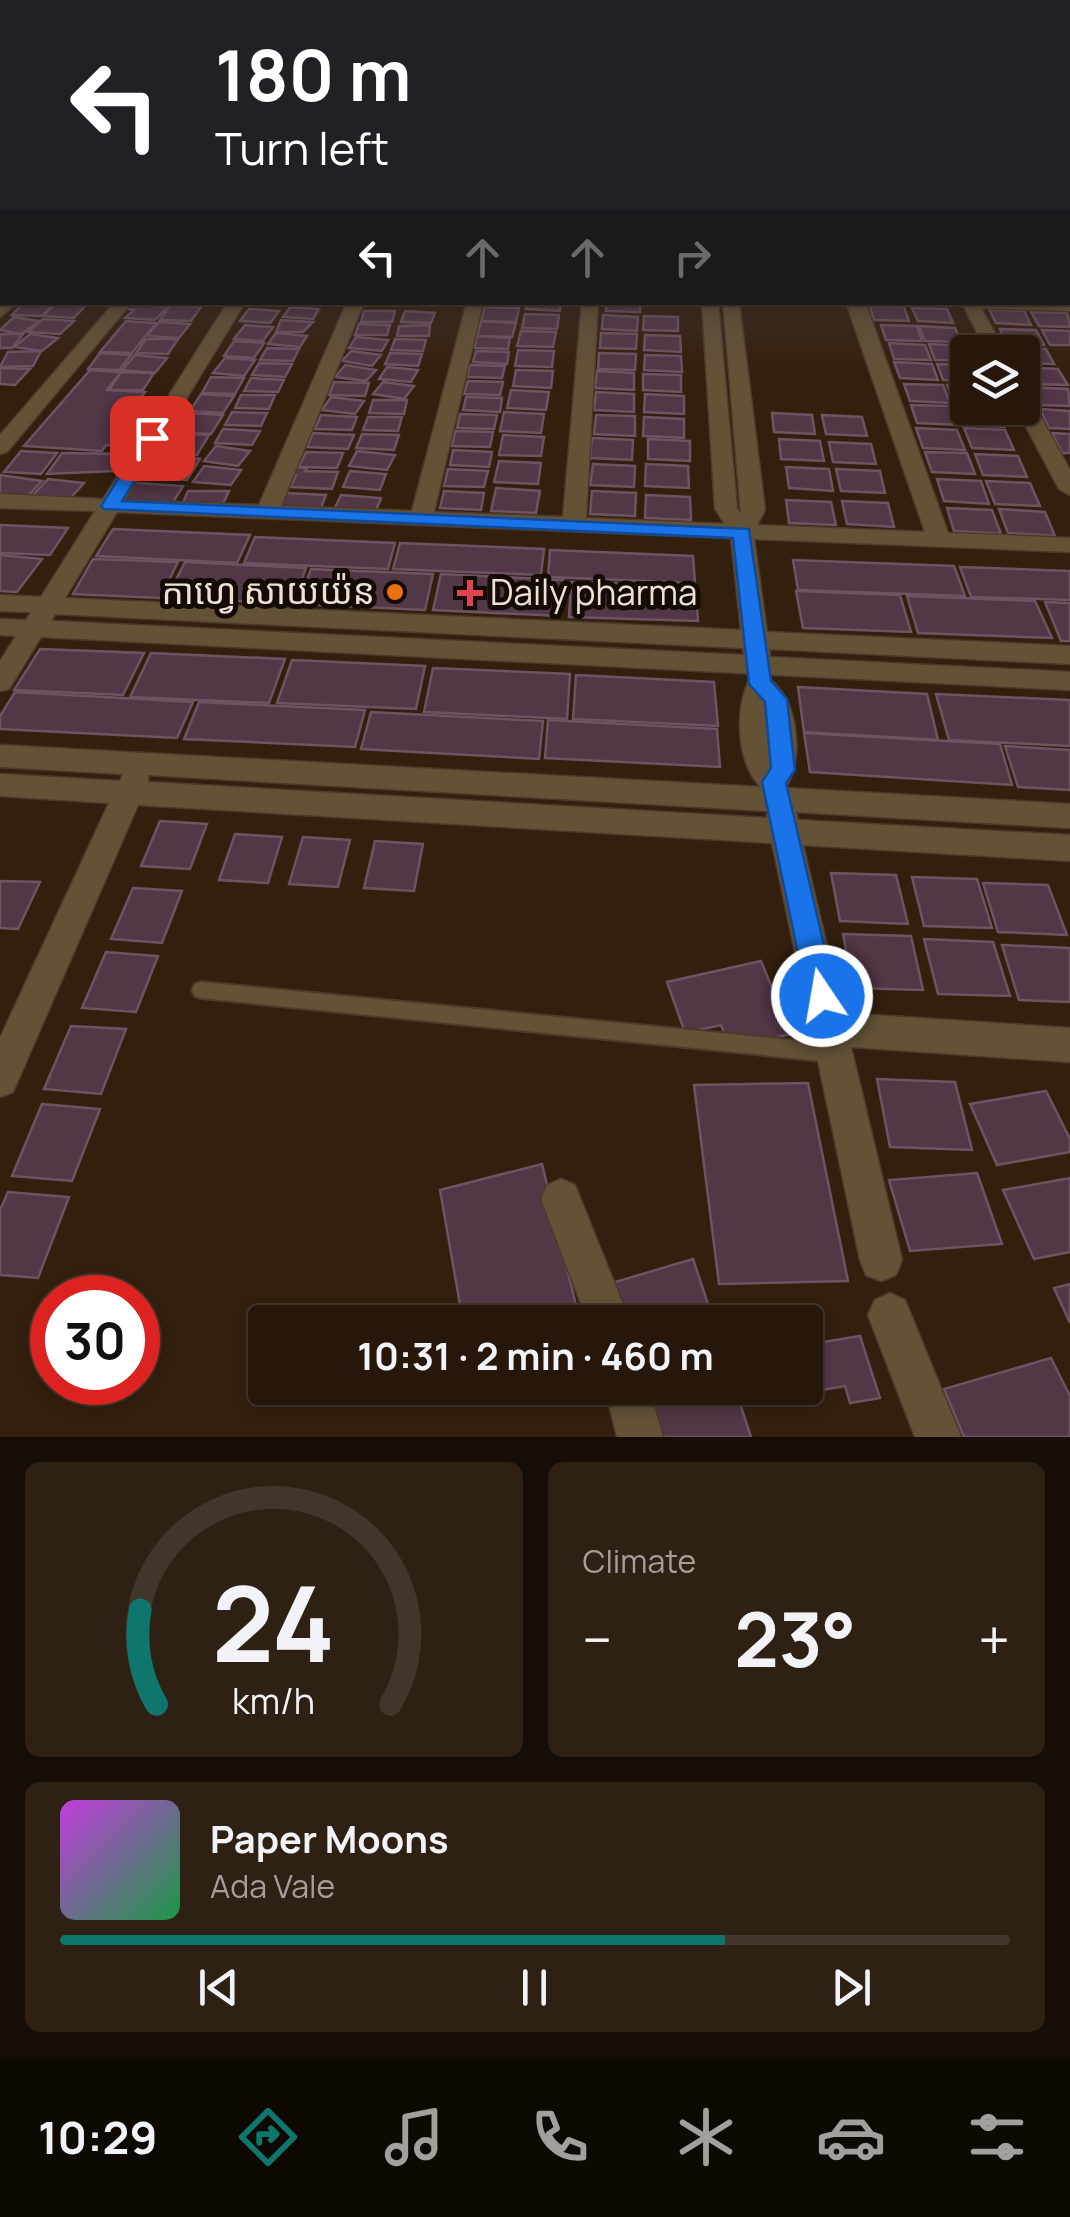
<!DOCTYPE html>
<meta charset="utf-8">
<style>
body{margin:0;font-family:Manrope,"Noto Sans Khmer",sans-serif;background:#2e2013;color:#f1f3f6;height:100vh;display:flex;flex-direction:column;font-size:38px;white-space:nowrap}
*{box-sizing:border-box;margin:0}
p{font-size:32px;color:#a49f9c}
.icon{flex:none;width:55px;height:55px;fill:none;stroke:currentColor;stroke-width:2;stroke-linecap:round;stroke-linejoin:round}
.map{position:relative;height:1437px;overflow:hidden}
.sheet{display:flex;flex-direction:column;gap:25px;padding:25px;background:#150d06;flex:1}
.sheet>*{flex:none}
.top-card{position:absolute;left:0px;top:0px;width:1070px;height:305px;box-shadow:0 5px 15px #0003,0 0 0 2px #42362b;background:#202124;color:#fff;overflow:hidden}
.tools{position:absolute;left:950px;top:335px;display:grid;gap:20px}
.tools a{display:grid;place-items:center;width:90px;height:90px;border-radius:10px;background:#26170a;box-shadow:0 5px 15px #0003,0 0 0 2px #42362b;font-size:50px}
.speed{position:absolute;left:30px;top:1275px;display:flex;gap:20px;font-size:50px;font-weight:700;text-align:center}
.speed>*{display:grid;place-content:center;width:130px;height:130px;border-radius:50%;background:#26170a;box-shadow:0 5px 15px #0003,0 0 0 2px #42362b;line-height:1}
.speed .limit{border:15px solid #d22;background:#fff;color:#111}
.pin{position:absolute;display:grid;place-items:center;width:85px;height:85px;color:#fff;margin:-42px;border-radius:20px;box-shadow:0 5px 15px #0006}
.me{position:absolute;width:110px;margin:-55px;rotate:348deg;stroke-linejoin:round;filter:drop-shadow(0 0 8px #0008)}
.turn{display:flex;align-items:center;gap:35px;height:210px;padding:0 50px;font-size:45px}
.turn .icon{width:130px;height:130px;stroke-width:2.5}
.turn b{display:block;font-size:70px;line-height:85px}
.lanes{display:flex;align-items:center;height:95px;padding:0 50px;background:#0003;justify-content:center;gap:50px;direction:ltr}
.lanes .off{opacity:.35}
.big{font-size:75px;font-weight:700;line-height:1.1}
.sheet .tile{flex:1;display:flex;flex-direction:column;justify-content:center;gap:15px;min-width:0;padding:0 35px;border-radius:15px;background:#2e2013}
.sheet .dial{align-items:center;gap:0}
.dial svg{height:260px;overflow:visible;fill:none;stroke:#42362b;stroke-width:7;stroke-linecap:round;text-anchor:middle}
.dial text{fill:#f1f3f6;stroke:none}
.song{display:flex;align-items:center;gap:30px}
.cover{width:120px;height:120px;border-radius:15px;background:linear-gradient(135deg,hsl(290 70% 55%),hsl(140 70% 35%))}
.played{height:10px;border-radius:5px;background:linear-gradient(90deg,#0f766e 70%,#42362b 70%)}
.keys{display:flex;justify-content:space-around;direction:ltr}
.heat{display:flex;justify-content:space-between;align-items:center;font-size:55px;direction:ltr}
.sheet .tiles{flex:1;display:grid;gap:25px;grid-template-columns:1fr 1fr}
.tile:last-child{grid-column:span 2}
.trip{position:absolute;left:248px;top:1305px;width:575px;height:100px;border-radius:10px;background:#26170a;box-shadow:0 5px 15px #0003,0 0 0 2px #42362b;font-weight:700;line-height:100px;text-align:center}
.tab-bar{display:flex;height:160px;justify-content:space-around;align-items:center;background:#0f0904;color:#a49f9c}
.tab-bar .icon{width:70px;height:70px}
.tab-bar .on{color:#0f766e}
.tab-bar b{font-size:45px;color:#f1f3f6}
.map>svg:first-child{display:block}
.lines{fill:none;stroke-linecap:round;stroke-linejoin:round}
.canal{fill:#2e4e5d;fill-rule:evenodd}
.building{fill:#523747;stroke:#6e5363;stroke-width:2.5}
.lane-casing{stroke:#4d3a2a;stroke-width:4}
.street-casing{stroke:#4d3a2a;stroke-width:3}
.secondary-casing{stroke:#4d3a2a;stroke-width:4}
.lane{fill:#645237;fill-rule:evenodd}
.street{fill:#645237;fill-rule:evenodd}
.secondary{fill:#886c3f;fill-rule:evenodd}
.route{fill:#1a73e8;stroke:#114b97;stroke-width:2.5}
.food-dot{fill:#e8710a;stroke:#140b05;stroke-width:4}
.health-dot{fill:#e0444e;stroke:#140b05;stroke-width:4}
.labels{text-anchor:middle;stroke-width:10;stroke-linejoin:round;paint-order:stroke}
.poi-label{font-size:35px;fill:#eee0d5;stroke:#140b05;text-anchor:end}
</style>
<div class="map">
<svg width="1070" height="1437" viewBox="0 0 1070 1437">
<rect width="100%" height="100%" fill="#331f0e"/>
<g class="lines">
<g class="canal">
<rect x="0" y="238" width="2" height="8"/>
<rect x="1068" y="281" width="2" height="8"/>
</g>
</g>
<g class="building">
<polygon points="24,302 50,302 54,303 42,316 12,315"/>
<polygon points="57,302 87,304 74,318 43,316"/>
<polygon points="527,302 561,302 560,311 526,309"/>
<polygon points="606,302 640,302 640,312 606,311"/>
<polygon points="132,303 143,305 168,307 155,320 125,318 134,310 126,309"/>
<polygon points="170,306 201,307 191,321 160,320"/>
<polygon points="870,306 904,307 909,321 874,320"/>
<polygon points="290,307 319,309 313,319 283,317"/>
<polygon points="485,307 519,308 516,322 481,321"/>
<polygon points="912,308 947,309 953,323 918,321"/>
<polygon points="249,309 279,311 270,323 240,321"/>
<polygon points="989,309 1024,311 1031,325 996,323"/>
<polygon points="364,311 395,311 392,322 361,322"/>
<polygon points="405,311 435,313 431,323 401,322"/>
<polygon points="1031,312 1067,313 1070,327 1039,326"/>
<polygon points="525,314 559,315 557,329 522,328"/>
<polygon points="603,315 638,317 637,331 602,329"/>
<polygon points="644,316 678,317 678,331 643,330"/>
<polygon points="14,317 39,321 21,334 0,330"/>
<polygon points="43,319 74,321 60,334 28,332"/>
<polygon points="281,320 313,322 303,332 276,332"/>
<polygon points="126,321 156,323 132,353 100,352"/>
<polygon points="481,321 516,323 512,337 477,336"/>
<polygon points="159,322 190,324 179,338 147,336"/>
<polygon points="359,324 390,325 387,335 355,335"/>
<polygon points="245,325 273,327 263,341 234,339"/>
<polygon points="430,325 429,336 397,336 399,326"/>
<polygon points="881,325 917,326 922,341 886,340"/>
<polygon points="919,326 955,328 961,342 925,341"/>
<polygon points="1000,329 1036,330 1044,345 1007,344"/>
<polygon points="1042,330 1070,331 1070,345 1050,345"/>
<polygon points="521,331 556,332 553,347 517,346"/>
<polygon points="276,333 307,336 300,347 268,344"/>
<polygon points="601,333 637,334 636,349 600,348"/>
<polygon points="0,334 23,334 12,348 0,348"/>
<polygon points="30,334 58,338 42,351 14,347"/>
<polygon points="645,335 680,336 681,352 644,350"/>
<polygon points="477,336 510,338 508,349 474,348"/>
<polygon points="356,337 388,340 382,351 349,348"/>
<polygon points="146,339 178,339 168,354 136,353"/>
<polygon points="395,339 426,340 423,351 391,350"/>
<polygon points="234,341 264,343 254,358 224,356"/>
<polygon points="889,343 925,345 931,360 894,359"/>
<polygon points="929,344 966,346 968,361 935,360"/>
<polygon points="1008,347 1046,349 1054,364 1022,363 1022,352 1011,352"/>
<polygon points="267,348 299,349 293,361 260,360"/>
<polygon points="518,350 554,351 552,367 515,366"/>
<polygon points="41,351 33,366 0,367 8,352"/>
<polygon points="351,351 381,355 372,366 342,361"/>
<polygon points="476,351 509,352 507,364 473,362"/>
<polygon points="100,353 131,355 119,370 88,369"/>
<polygon points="390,353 422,354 418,366 385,364"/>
<polygon points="599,353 636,354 635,370 598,369"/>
<polygon points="135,355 167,358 155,373 122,370"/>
<polygon points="645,355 681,356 682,372 644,370"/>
<polygon points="225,358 255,360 244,376 213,373"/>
<polygon points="894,362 932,364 938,380 900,378"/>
<polygon points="259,363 292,364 285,377 252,375"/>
<polygon points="937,364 968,365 968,381 943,380"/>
<polygon points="345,365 376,370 366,381 335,377"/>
<polygon points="470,365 505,366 502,378 467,377"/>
<polygon points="387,367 418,370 411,382 379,379"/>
<polygon points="1022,367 1058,369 1068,385 1028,384"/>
<polygon points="0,368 30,369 15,385 0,384"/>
<polygon points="90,370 121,372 107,390 145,392 116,429 140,431 128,447 106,445 102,451 24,446"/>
<polygon points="516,370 553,371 551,388 513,386"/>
<polygon points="597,371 634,373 634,390 595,388"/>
<polygon points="121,372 154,373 143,390 109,390"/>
<polygon points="643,374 681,375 681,392 643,390"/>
<polygon points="211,377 244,378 235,394 202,393"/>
<polygon points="251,378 284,380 278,392 244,391"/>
<polygon points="468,381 503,382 500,395 464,394"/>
<polygon points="334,382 369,383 365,396 329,395"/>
<polygon points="383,382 414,386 404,399 373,394"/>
<polygon points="904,384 943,385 950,403 910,401"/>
<polygon points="947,385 968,386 968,403 954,403"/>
<polygon points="1028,387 1068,389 1070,406 1037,405"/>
<polygon points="511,390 549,392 546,410 507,408"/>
<polygon points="596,392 634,394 634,412 594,410"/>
<polygon points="201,394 234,396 223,413 190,411"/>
<polygon points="645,394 684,396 684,414 644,412"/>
<polygon points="241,395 275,395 269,409 235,408"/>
<polygon points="331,397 364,401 355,414 322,410"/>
<polygon points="466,397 502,398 500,412 463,410"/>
<polygon points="373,400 407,400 404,414 369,413"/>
<polygon points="911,405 951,406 958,425 917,423"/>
<polygon points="955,406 995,408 1004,427 962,425"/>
<polygon points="1040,409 1070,411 1070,429 1049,428"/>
<polygon points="232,412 267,413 261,426 225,425"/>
<polygon points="504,412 544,414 541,433 500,431"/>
<polygon points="190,413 223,415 211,434 178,432"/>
<polygon points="772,413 812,415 815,434 774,432"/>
<polygon points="460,414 497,415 494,429 457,428"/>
<polygon points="321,415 357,417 352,430 315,429"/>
<polygon points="596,415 635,416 635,436 594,434"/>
<polygon points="822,415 862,417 867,436 826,434"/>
<polygon points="368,417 402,417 398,431 363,430"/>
<polygon points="644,417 684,419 684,438 643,436"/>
<polygon points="916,428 957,430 965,450 923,448"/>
<polygon points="964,428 1005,430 1014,450 972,448"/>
<polygon points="223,429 260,431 252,445 215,443"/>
<polygon points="455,431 493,432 490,447 452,446"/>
<polygon points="170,433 209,435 197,455 156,452"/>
<polygon points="313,433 354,435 348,449 307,447"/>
<polygon points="1052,433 1070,434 1070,453 1062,453"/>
<polygon points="362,434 399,435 394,450 356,448"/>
<polygon points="503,435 544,437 541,456 499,455"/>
<polygon points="592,438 633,440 632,460 590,458"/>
<polygon points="648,439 690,441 690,461 648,459"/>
<polygon points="779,439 820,441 824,461 781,459"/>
<polygon points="829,442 871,444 876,464 833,462"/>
<polygon points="216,446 250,451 238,466 204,461"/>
<polygon points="453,450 492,452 489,467 450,465"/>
<polygon points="21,451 57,453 41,474 4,472"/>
<polygon points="357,451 395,455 387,470 349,466"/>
<polygon points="306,452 343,453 337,468 299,467"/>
<polygon points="925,452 967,453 975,474 932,472"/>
<polygon points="62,453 124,454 114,471 47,474"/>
<polygon points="975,454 1018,456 1027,477 983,475"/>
<polygon points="164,457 200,459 187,480 150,478 153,473 143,472 149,463 160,463"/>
<polygon points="499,461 541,463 538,484 494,482"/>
<polygon points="593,464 635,466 634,487 590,485"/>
<polygon points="646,464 688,466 689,488 645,486"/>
<polygon points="204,466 241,470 231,485 193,482"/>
<polygon points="292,467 307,468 305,471 338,472 332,489 291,487 296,475 289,475"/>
<polygon points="786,467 829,469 833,491 789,488"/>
<polygon points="448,469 488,471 484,487 444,486"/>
<polygon points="836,469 880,471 885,493 841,491"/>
<polygon points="350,471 386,474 380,490 343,487"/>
<polygon points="0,475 42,481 22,502 0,498"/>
<polygon points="48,479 84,483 67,502 30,498"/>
<polygon points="937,479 981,481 989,504 944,501"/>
<polygon points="986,481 1030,483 1040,506 995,504"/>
<polygon points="136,483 183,486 170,507 124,500"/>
<polygon points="496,488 540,491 536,513 491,511"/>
<polygon points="188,491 229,491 221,508 181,507"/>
<polygon points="444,491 484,493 481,510 440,508"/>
<polygon points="592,491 636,493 635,516 590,514"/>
<polygon points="285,493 326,495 319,513 276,511"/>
<polygon points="341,495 381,498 374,515 333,512"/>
<polygon points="646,495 690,497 691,520 645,518"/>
<polygon points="786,500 831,502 836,525 789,523"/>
<polygon points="842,501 888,503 894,527 847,524"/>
<polygon points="947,508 992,510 1001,534 954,531"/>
<polygon points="999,509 1045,512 1055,536 1008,533"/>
<polygon points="0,525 68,528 50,555 0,553"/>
<polygon points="113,529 250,535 237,563 96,556"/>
<polygon points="255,537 395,543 388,569 244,563"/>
<polygon points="400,543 544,549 541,575 393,569"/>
<polygon points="550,550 693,556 695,583 548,577"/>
<polygon points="0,555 42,559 17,592 0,591"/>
<polygon points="93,559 178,562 160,598 73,594"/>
<polygon points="793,560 954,566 965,596 798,590"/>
<polygon points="185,562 306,568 293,604 167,597"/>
<polygon points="960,567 1070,571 1070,600 971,597"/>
<polygon points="311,569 433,574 425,610 298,604"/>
<polygon points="441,574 563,580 560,616 433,610"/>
<polygon points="571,582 695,585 698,621 569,617"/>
<polygon points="796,591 900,595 911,632 803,628"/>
<polygon points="907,596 1035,601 1052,638 918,633"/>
<polygon points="1045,602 1070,603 1070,641 1061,641"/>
<polygon points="40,649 144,653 123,695 14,690"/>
<polygon points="151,653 285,659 269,703 130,697"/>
<polygon points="292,660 425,666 416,709 277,703"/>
<polygon points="433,668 570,674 567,719 424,712"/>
<polygon points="576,675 714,682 718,726 573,719"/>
<polygon points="798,687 927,694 938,740 804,732"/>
<polygon points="15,692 193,702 177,738 0,729 0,716"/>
<polygon points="936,694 1070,700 1070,746 949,740"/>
<polygon points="199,702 365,710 355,747 184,739"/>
<polygon points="371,712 543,721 539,759 361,749"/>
<polygon points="548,720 717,729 720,767 545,758"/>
<polygon points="804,733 1000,744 1012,785 810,772"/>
<polygon points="1005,746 1070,750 1070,790 1018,787"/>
<polygon points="160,821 207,824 190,869 141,866"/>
<polygon points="235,834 282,837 268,883 219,880"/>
<polygon points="303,837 350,840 338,887 289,884"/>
<polygon points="375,841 423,844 414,891 364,888"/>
<polygon points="831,873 896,875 908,924 840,921"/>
<polygon points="912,877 977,879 992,928 924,926"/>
<polygon points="0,881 40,882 18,929 0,928"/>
<polygon points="983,883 1048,885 1067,935 998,932"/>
<polygon points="133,888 182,891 162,943 111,939"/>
<polygon points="843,934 911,936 923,990 853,988"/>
<polygon points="924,939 993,942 1010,996 938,994"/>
<polygon points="1002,945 1070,948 1070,1002 1019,1000"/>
<polygon points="106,952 158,956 136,1012 82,1008"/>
<polygon points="761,961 791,1034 730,1048 721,1025 685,1033 667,982"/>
<polygon points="71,1026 126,1029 101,1094 44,1089"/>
<polygon points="877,1079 955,1082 972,1150 890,1147"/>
<polygon points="808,1083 848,1281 719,1284 694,1085"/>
<polygon points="1046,1091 1070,1139 1070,1152 997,1165 970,1104"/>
<polygon points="42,1104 100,1109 72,1181 12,1176"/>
<polygon points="542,1164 580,1322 463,1322 440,1190"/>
<polygon points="977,1173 1002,1244 910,1251 889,1180"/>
<polygon points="1070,1178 1070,1252 1034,1259 1003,1190"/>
<polygon points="8,1192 69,1197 38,1278 0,1275 0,1210"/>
<polygon points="693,1259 714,1322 615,1322 605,1285"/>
<polygon points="1070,1284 1070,1323 1054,1288"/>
<polygon points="860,1336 880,1398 850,1403 845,1386 744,1404 740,1388 805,1388 805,1345"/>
<polygon points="1051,1358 1070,1396 1070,1437 964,1437 944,1389"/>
<polygon points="632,1388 735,1388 751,1437 645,1437"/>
</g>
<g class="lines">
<defs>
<g id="lane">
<polygon points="0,172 2,172 2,174 0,175"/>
<polygon points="201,982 832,1044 838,1047 841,1053 838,1059 832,1062 201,998 195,996 192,990 195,984"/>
</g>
<g id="street">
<rect x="0" y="267" width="2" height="10"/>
<polygon points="2,300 18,302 0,317 0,303"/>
<polygon points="1070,301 1070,311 981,308 1005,352 987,352 964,307 942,302"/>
<polygon points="115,302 132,302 7,452 0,454 0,435"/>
<path d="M228,302H245L125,500L259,505L347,302H364L281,506L412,511L467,302H483L434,512L563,517L582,302H598L586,518L725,524L715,509L702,302H718L737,509L741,514L723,302H739L765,510L757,525L925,532L847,305L865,302L948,533L1070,538V552L754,539L767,632L1070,646V664L769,649L770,657L1070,672V690L41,637L9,689L0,691V661L16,636L0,635V619L26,620L31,612L0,611V595L41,597L95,511L0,508V494L103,499ZM117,512L731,538L741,630L65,598ZM55,614L743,648L744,655L51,621Z"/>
<polygon points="1022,395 1032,401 1070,470 1070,495 1059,489 1016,408 1022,408"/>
<path d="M760,675C798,686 806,761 785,788L1070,804V828L796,812L798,820L1070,835V861L803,845L843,1013L1070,1028V1062L851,1047L902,1260L896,1275L881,1281L866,1275L860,1260L772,843L138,805L13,1092L0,1097V1038L109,803L0,796V774L120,781L123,774L0,767V745L761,787C736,763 734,706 751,677ZM148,775L767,811V818L148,782Z"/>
<polygon points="561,1179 575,1185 630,1322 588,1322 541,1199 547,1185"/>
<polygon points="890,1293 905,1300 961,1437 915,1437 868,1315 875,1300"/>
<polygon points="605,1388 649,1388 663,1437 617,1437"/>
</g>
<rect id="secondary" x="1068" y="184" width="2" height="8"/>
</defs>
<use href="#lane" class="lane-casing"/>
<use href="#street" class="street-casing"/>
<use href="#secondary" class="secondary-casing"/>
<use href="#lane" class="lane"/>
<use href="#street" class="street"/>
<use href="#secondary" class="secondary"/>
</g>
<linearGradient id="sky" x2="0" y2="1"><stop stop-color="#1c1108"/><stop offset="0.46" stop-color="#4a4241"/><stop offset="1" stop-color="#4a4241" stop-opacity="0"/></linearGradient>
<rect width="1070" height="374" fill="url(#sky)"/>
<polygon class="route" points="152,433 161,438 122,501 749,529 771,681 787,699 795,770 786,783 836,996 832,1006 822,1010 811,1006 807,996 762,782 771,768 765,702 749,684 733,538 104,509 101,506 144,438"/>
<circle class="food-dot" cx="395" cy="592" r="10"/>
<path class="health-dot" d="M465 578h10v10h10v10h-10v10h-10v-10h-10v-10h10z"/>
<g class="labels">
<g class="poi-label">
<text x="375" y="604">កាហ្វេ សាយយ៉ន</text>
<text x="490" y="605" text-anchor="start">Daily pharma</text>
</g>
</g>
</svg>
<div class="tools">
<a><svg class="icon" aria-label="layers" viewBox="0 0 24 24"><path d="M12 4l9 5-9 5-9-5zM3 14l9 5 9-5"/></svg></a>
</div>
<div class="speed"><div class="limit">30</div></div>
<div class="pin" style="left:152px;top:438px;background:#d93025"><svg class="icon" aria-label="arrive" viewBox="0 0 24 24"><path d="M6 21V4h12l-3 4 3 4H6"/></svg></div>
<svg class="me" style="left:822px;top:996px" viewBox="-20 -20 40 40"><circle r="17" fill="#1a73e8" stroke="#fff" stroke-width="3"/><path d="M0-11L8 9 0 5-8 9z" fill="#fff"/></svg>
<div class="trip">10:31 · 2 min · 460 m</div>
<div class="top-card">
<div class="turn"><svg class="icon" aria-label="left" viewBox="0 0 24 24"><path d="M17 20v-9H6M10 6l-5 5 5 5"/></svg><div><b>180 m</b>Turn left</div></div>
<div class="lanes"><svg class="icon" aria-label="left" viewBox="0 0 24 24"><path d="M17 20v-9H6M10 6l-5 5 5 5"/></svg><svg class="icon off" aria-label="ahead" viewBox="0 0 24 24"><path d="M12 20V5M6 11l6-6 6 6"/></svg><svg class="icon off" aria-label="ahead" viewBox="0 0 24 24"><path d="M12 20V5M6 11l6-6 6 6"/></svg><svg class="icon off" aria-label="right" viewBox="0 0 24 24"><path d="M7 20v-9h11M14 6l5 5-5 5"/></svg></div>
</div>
</div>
<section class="sheet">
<div class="tiles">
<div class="tile dial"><svg viewBox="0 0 100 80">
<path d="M14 69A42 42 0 1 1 86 69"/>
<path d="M14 69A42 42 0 0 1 9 40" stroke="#0f766e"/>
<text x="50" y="56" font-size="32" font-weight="700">24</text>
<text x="50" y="72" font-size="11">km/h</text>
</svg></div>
<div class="tile"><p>Climate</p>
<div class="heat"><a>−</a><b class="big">23°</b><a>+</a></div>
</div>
<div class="tile">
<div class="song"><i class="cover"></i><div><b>Paper Moons</b><p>Ada Vale</p></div></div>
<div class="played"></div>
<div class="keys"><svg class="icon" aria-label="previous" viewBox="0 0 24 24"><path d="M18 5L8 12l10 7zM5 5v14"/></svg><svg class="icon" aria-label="pause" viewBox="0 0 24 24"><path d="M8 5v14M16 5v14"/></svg><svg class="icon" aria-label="next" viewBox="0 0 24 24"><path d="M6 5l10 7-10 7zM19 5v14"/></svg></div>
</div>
</div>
</section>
<nav class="tab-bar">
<b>10:29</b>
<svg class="icon on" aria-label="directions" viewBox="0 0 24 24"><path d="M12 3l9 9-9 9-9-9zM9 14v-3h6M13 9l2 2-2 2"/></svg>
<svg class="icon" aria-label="music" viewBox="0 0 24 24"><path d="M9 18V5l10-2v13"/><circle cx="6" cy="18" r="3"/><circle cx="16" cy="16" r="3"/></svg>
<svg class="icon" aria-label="phone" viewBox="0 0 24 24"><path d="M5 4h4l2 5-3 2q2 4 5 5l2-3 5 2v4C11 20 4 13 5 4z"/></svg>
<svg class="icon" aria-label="climate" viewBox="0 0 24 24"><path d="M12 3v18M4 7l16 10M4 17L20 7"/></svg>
<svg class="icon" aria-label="car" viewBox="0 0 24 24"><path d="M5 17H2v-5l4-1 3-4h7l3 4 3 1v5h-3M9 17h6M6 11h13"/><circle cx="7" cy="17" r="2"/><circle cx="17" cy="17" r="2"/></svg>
<svg class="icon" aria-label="filters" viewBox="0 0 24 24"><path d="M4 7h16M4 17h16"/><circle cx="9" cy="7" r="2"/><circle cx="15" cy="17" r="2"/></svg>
</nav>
